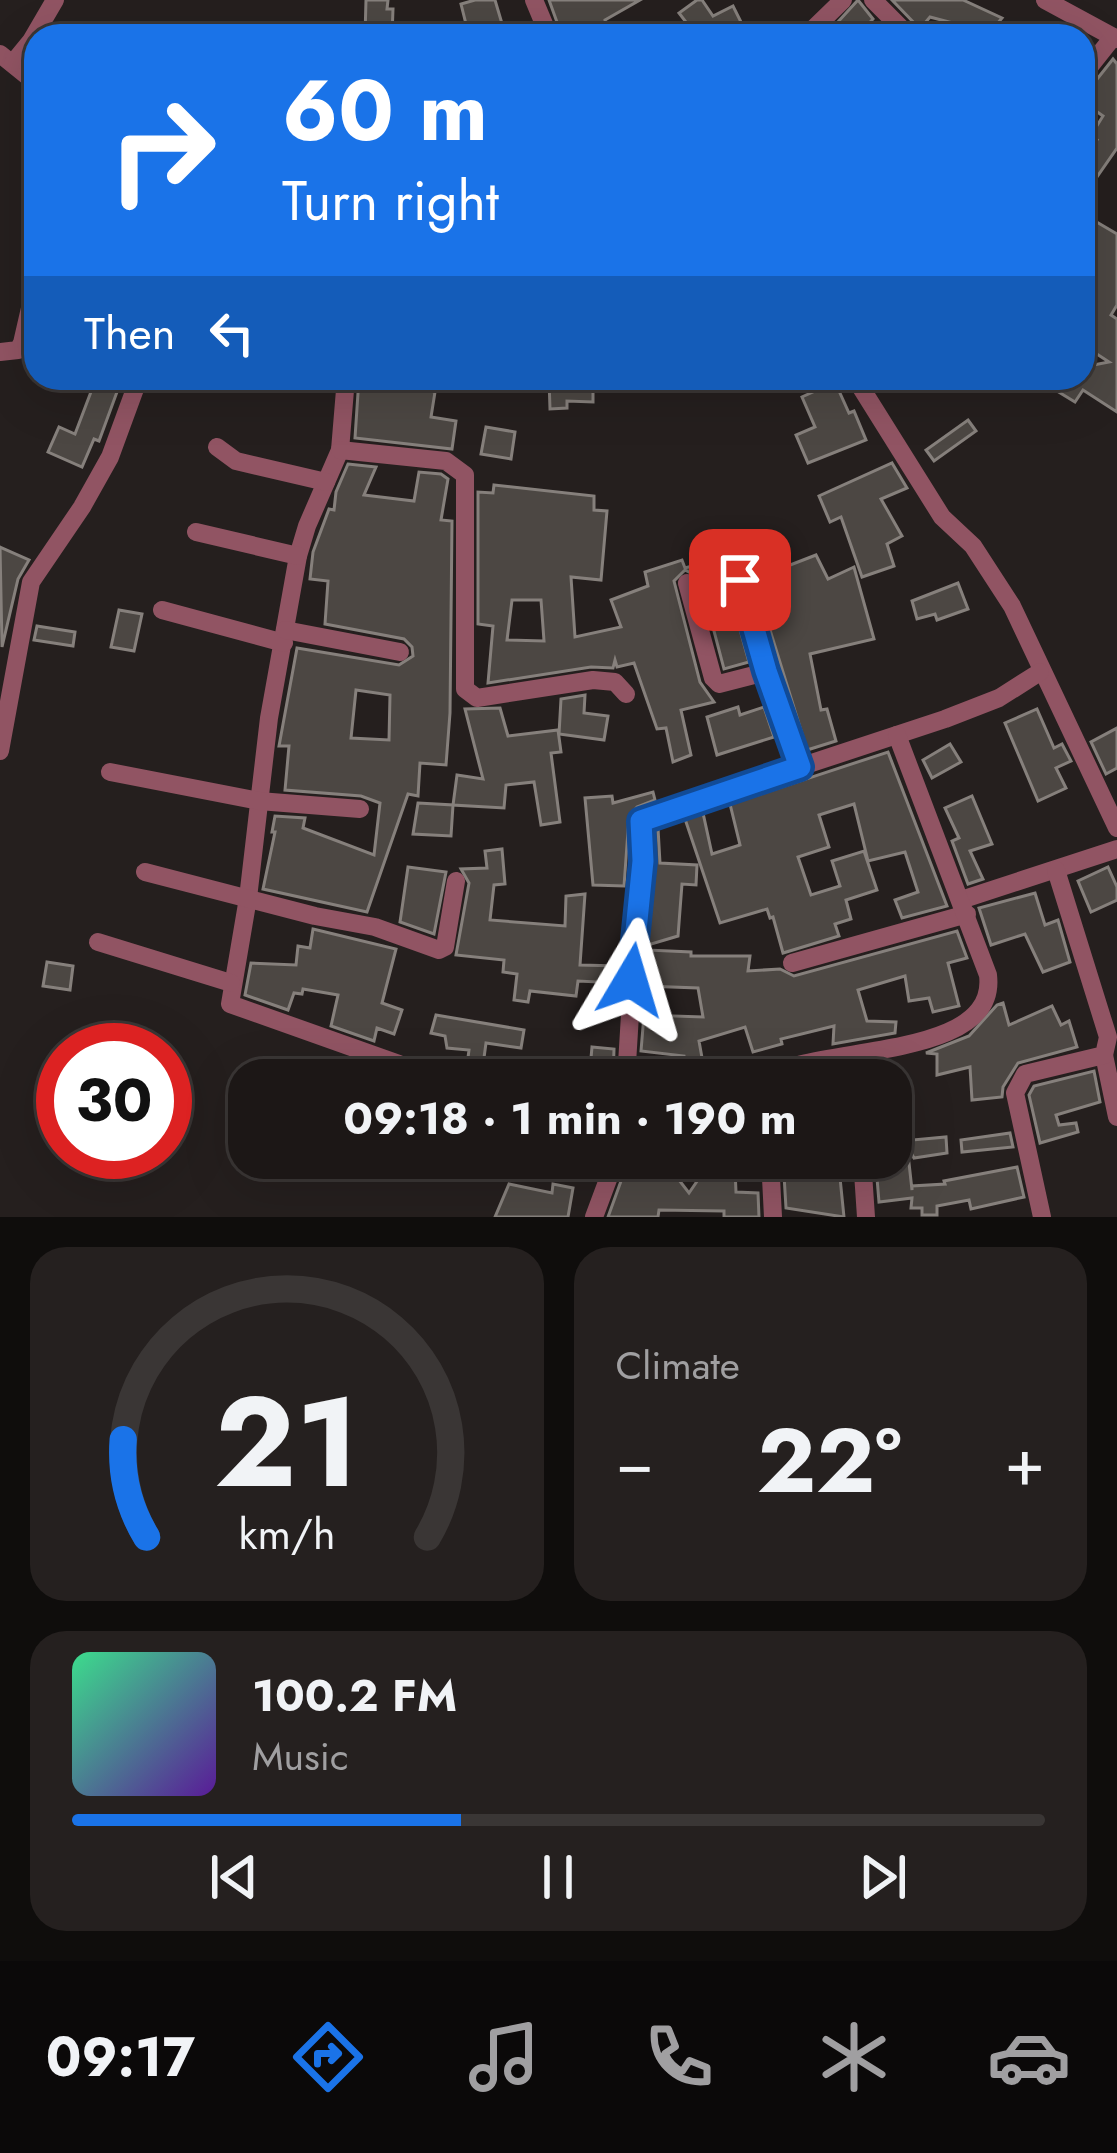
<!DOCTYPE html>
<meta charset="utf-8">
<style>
body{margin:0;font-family:Jost,sans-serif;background:#25201f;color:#f1f3f6;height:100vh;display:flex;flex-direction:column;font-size:45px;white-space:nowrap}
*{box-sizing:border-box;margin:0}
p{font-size:39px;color:#a09fa1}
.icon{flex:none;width:66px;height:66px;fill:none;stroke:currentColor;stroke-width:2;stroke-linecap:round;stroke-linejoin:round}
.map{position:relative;height:1217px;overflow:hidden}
.drawer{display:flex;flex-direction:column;gap:30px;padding:30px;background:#0f0d0c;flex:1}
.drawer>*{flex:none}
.banner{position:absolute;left:24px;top:24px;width:1071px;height:366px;border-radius:36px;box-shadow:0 12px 48px #0002,0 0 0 3px #3a3635;background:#1a73e8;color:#fff;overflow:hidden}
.speed{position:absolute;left:36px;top:1023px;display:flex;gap:24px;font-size:60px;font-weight:700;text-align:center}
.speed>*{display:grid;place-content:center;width:156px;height:156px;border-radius:50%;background:#1c1716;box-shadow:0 12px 48px #0002,0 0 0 3px #3a3635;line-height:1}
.speed .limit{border:18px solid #d22;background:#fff;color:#111}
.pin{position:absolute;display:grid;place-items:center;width:102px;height:102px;color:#fff;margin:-51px;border-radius:24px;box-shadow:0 6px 18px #0006}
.me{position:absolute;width:132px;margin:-66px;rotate:7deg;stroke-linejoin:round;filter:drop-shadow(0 0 9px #0008)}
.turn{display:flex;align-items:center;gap:42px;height:252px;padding:0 60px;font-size:54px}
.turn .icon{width:156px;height:156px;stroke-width:2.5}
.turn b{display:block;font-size:84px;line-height:102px}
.then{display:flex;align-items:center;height:114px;padding:0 60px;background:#0003;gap:24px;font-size:45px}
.big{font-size:90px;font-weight:700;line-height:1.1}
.drawer .widget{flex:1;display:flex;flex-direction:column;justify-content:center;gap:18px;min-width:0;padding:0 42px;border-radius:36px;background:#25201f}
.drawer .dial{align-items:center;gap:0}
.dial svg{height:312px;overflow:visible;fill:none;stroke:#3a3635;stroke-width:7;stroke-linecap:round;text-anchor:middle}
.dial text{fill:#f1f3f6;stroke:none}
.song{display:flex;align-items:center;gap:36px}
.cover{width:144px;height:144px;border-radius:18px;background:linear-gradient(135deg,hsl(150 70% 55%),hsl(270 70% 35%))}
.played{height:12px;border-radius:6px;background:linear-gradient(90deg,#1a73e8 40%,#3a3635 40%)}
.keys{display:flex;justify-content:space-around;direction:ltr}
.heat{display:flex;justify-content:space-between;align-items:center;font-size:66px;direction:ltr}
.drawer .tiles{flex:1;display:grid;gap:30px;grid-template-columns:1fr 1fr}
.widget:last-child{grid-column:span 2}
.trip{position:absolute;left:228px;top:1059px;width:684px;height:120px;border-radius:36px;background:#1c1716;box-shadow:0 12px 48px #0002,0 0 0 3px #3a3635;font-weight:700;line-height:120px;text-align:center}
.dock{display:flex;height:192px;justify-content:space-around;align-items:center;background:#0b0909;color:#a09fa1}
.dock .icon{width:84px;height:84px}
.dock .on{color:#1a73e8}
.dock b{font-size:54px;color:#f1f3f6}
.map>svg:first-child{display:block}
.building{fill:#4c4743;stroke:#86807c;stroke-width:3;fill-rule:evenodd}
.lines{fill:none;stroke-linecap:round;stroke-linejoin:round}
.street{stroke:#915463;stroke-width:18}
.route-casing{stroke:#114b97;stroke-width:30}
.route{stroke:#1a73e8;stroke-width:21}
</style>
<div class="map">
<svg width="1117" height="1217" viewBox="0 0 1117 1217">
<rect width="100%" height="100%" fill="#251f1e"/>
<g class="building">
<polygon points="366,0 388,0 387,9 393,9 392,36 365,36"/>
<polygon points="475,0 495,0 503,27 469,36 461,4"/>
<polygon points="549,0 640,0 605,20 608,36 562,36"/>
<polygon points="697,0 702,0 713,16 733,6 748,36 664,36 686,22 679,13"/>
<polygon points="858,0 873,19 857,36 825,36"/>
<polygon points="892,0 963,0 1002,18 987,36 952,36 960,25 930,17 920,29"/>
<polygon points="1113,59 1117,64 1117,148 1083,197 1083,161 1097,140 1090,137 1103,116 1083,102 1083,88 1094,83"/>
<polygon points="1083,214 1117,234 1117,305 1111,315 1117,319 1117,412 1083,390 1075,402 1057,391 1065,378 1083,378 1083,367 1109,362 1083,345"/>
<polygon points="359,378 414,378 413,388 435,392 431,417 456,421 452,449 355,438"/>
<polygon points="565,378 566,384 593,384 593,402 567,401 567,408 550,409 549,379"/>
<polygon points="835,382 849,413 854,411 866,440 808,463 796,435 815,427 802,397"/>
<polygon points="94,384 117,392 99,441 94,439 82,467 48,452 59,427 75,434"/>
<polygon points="968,420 976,431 934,461 926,450"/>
<polygon points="486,427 515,432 511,459 481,454"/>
<polygon points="892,463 907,488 881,499 902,536 887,544 894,566 862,577 841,517 830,522 819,496"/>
<path d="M348,464L376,467L364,495L414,501L419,472L441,474L448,479L441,520L452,521L450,713L446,765L420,763L418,796L408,794L367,912L263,889L275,832H272L275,816L305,818L303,828L374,855L380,803L361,796L285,790L289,746H279L297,648L399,665L413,656L412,647L404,639L325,624L328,581L310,579L313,552L329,509L334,510L336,492ZM356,690L390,695L389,740L351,738Z"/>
<path d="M494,485L594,496V510L607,511L601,580L571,577L575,637L621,627L611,600L648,586L645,572L682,560L685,568L731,555L734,567L727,575V583L749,662L724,669L700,578L685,570L674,581L700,682L714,702L681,710L691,755L673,762L666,728L657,729L634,663L617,667L615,660L613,668L591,667L488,683L493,626L478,624V492L493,493ZM512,600H541L544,641L507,640Z"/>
<polygon points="773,539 785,567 816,555 828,579 854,567 874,639 810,654 821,710 827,709 836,741 807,750 755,581 771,575 758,545"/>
<polygon points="0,547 29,560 18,579 2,647"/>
<polygon points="958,583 968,609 937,620 935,614 917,619 912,601"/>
<polygon points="119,610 142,614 134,651 111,647"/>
<polygon points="37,626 75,632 73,646 34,640"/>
<polygon points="585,695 584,713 608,716 604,740 559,734 561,699"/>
<polygon points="738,707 740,715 764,707 774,737 717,755 707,717"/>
<polygon points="500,708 508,736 558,730 561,752 551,753 560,822 541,825 534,782 506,785 504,808 453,805 457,775 483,779 465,709"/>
<polygon points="1037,709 1054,748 1062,744 1071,761 1056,768 1066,788 1038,801 1005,723"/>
<polygon points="1117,728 1117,768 1106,774 1091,742"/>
<polygon points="950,744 961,762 932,778 923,760"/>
<polygon points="888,752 947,906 902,918 895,900 918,892 905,852 868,861 854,804 819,815 829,847 798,857 811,895 840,886 832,861 864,851 877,890 846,900 851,919 835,924 839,936 783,953 773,917 770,918 767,909 720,923 685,819 703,813 712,854 740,845 730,804"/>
<polygon points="653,792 655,800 637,807 629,817 624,886 593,885 585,798 612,796 613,803"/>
<polygon points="972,796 992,844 970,851 983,879 968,884 952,841 959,838 945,808"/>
<polygon points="418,803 453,805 451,836 413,834"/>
<polygon points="658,828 660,863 697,865 696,885 682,884 678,936 648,945 655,829"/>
<polygon points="502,849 505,884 494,885 490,920 565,926 566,896 585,894 580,965 619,966 618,983 578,981 576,996 530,991 528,1002 514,1000 517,974 503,972 504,960 456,955 469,883 461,869 487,868 485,851"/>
<polygon points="408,867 446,872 434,934 400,922"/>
<polygon points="1108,867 1117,887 1117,900 1091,912 1078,881"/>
<polygon points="1035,893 1045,925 1058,920 1070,962 1043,972 1025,934 991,945 979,908"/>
<polygon points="313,929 396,949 382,1003 402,1010 394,1034 377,1028 374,1041 331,1026 338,995 303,989 302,994 294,993 288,1010 245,995 251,963 296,965 298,946 310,948"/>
<polygon points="957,931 967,958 948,963 959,1006 933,1012 929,998 909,1001 905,976 858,990 867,1021 896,1022 895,1033 833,1044 834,1026 781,1039 782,1044 753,1052 745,1027 699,1041 706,1080 685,1080 684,1056 641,1051 644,1015 703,1017 698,988 645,986 648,950 691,952 691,956 750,956 748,971 780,969 794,976"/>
<polygon points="47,962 73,966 70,990 43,986"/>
<polygon points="1003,1003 1009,1025 1052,1006 1061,1025 1069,1021 1077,1047 1018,1063 1003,1087 1002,1097 972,1100 970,1067 937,1075 937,1054 926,1053 969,1036 997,1005"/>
<polygon points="436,1015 524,1030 521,1048 486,1043 481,1080 465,1080 469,1050 447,1048 445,1036 431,1033"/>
<polygon points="592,1047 614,1049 613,1080 589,1080"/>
<polygon points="1094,1071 1100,1102 1056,1115 1059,1125 1076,1123 1078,1132 1040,1143 1029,1095 1034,1086"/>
<polygon points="908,1113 913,1140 946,1137 947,1153 914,1158 891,1118"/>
<polygon points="1010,1133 1013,1147 962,1152 961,1140"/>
<polygon points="656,1158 662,1158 689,1193 704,1171 704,1162 735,1169 736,1192 758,1193 759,1217 724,1217 724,1211 659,1210 658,1217 608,1217 629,1159 655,1164"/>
<polygon points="804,1158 838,1158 844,1217 786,1208 784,1175 808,1171"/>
<polygon points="909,1163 912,1190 912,1186 945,1184 944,1181 1017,1167 1024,1197 971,1209 969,1200 937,1206 937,1215 922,1215 922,1208 911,1208 912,1198 879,1202 876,1166"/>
<polygon points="509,1184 552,1193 553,1184 573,1188 568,1217 495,1217"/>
</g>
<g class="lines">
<g class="street">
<polyline points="534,0 549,36"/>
<polyline points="873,0 909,36"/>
<polyline points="1045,0 1117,39"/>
<polyline points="324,36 340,33"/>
<polyline points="806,36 843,0"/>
<polyline points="0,54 36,83"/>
<polyline points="13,63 31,41 55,0"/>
<polyline points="1083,75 1113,37"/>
<polyline points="0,352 18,350 22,343 36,282"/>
<polyline points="346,378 340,450 307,526 298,556 269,718 248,898 230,1004 399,1064"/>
<polyline points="855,378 942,517 973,546 1012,606 1117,828"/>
<polyline points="217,447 236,461 326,482"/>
<polyline points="340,450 446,461 465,475 465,689 477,698 593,680 615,682 626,694"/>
<polyline points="196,532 298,556"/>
<polyline points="740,579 766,672 799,767"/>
<polyline points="687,583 713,678 719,684 766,672"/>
<polyline points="162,610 284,643"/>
<polyline points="285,630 400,652"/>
<polyline points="0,751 31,582 82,507 110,457 139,378"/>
<polyline points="110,772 259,801 360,809"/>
<polyline points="145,872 315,916 375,927 439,950 445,947 456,881"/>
<polyline points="961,900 1117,849"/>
<polyline points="98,942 231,983"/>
<polyline points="792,963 967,914"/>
<polyline points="1104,1055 1117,1117"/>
<polyline points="626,1080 642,819 945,719 999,698 1040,672"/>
<path d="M767,1080C801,1043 999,1065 988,975L897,735"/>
<polyline points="770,1158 773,1217"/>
<polyline points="862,1158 866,1217"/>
<polyline points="594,1217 616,1158"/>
<polyline points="1042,1217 1015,1093 1025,1074 1104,1055 1108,1037 1056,870"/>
</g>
</g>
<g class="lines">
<defs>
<polyline id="route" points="631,980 643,861 641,821 800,767 766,671 740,580"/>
</defs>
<use href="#route" class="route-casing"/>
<use href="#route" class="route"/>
</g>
</svg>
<div class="speed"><div class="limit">30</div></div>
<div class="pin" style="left:740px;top:580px;background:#d93025"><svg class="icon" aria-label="arrive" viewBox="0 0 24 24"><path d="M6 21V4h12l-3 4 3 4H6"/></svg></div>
<svg class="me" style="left:631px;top:980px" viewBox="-20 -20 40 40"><path d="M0-17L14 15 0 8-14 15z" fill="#1a73e8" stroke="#fff" stroke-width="4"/></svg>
<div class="trip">09:18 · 1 min · 190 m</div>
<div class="banner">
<div class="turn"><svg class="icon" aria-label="right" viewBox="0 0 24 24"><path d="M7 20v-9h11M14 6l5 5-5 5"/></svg><div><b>60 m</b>Turn right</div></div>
<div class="then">Then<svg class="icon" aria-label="left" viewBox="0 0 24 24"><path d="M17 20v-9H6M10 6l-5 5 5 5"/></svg></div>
</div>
</div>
<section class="drawer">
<div class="tiles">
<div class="widget dial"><svg viewBox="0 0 100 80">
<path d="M14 69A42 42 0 1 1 86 69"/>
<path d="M14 69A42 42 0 0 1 8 44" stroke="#1a73e8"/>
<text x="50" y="56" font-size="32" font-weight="700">21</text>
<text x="50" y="72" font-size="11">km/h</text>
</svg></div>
<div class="widget"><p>Climate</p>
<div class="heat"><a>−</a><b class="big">22°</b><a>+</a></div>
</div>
<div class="widget">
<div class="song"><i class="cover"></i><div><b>100.2 FM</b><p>Music</p></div></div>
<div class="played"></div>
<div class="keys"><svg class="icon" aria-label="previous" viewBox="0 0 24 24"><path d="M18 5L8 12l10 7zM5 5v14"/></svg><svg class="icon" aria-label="pause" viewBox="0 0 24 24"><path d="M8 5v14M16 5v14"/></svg><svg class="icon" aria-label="next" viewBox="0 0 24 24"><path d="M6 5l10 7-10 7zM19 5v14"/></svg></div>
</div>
</div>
</section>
<nav class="dock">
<b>09:17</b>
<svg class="icon on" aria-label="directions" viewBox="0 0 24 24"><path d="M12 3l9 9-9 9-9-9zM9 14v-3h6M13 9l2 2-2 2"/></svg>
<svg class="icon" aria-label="music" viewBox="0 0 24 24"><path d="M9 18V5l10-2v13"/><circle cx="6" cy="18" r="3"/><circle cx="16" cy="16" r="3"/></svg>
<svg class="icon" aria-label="phone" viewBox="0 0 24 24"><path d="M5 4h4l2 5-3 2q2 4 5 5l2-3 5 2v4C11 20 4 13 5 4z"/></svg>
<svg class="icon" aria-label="climate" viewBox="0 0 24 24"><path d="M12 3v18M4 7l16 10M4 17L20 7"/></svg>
<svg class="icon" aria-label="car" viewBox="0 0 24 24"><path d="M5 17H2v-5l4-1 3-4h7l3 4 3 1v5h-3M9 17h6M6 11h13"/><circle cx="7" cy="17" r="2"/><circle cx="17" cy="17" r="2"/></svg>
</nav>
